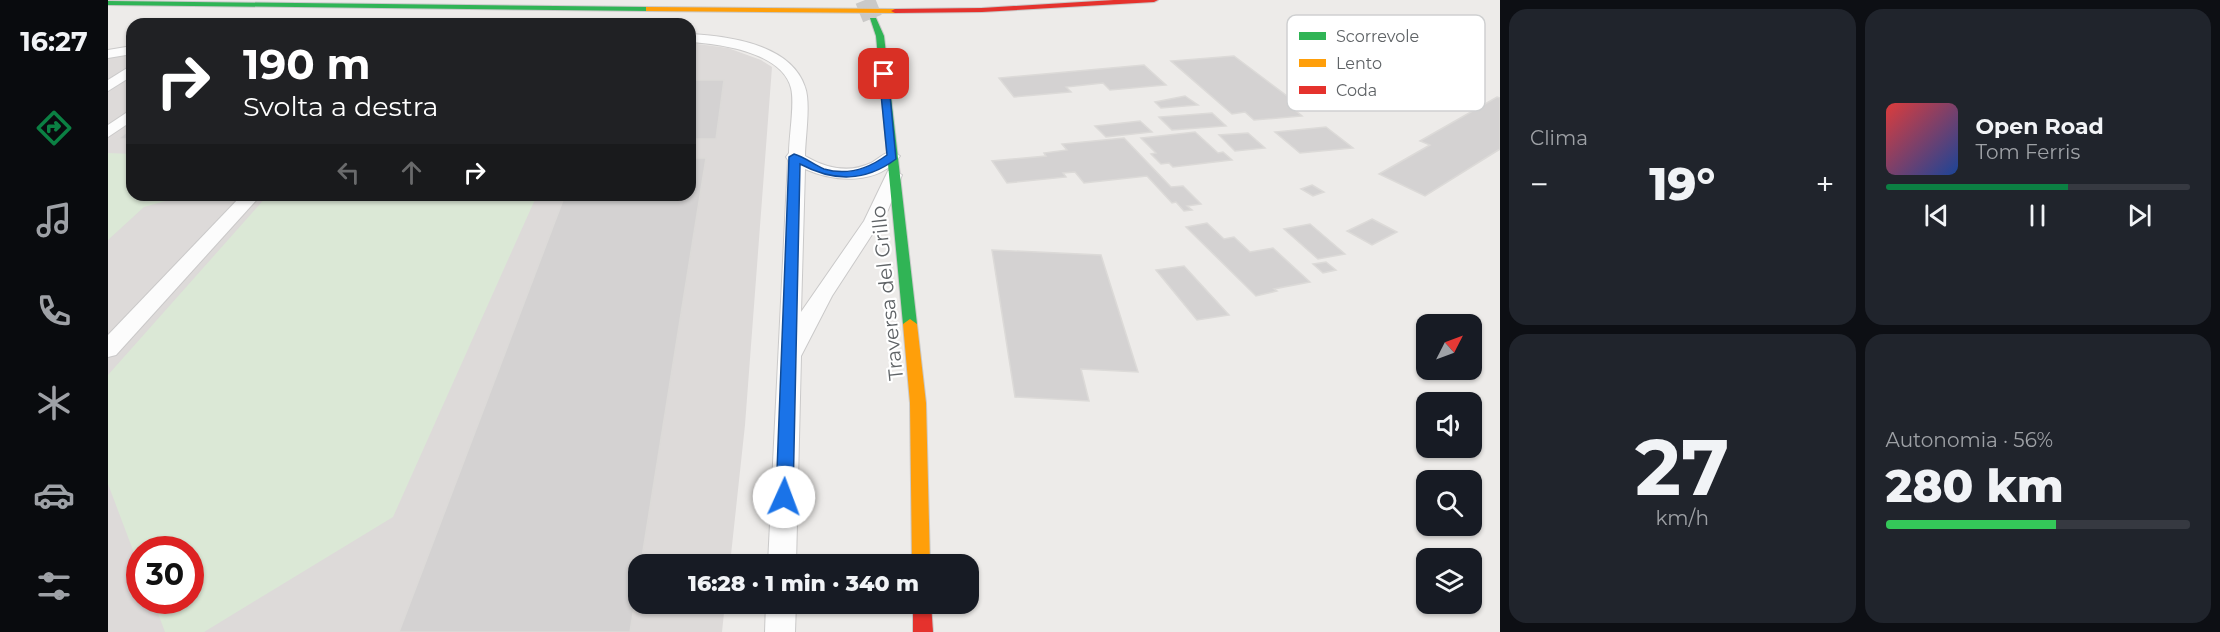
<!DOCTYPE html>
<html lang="it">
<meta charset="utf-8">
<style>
body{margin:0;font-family:Montserrat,sans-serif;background:#20242c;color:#f1f3f6;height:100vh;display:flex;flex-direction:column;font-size:22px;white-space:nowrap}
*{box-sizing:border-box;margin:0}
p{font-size:20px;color:#9ea1a6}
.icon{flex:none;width:33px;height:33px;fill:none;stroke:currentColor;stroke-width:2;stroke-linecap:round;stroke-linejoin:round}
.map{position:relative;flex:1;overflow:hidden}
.drawer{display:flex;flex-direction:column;gap:9px;padding:9px;background:#0d0f14;width:720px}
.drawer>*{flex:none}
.top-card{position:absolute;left:18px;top:18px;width:570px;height:183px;border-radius:18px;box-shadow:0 2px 4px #0004;background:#202124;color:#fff;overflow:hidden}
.needle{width:39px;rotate:48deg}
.fabs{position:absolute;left:1308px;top:314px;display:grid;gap:12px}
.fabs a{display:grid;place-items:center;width:66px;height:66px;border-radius:12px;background:#171b24;box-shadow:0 2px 4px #0004;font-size:30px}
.speed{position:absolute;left:18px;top:536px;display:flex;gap:12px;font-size:30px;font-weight:700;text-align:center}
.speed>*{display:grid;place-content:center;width:78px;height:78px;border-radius:50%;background:#171b24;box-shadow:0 2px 4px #0004;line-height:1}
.speed .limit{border:9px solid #d22;background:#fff;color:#111}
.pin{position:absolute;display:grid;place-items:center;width:51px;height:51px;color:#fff;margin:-26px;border-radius:12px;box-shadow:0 3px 9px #0006}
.me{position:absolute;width:66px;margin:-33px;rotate:2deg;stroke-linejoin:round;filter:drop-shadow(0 0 4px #0008)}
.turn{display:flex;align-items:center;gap:21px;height:126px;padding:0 18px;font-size:27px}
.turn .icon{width:78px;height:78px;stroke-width:2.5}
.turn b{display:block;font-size:42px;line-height:51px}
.lanes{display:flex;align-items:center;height:57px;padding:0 18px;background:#0003;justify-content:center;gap:30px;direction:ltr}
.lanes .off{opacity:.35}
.big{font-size:45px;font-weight:800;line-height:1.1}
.drawer .card{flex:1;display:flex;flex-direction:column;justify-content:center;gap:9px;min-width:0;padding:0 21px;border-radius:18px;background:#20242c}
.drawer .dial{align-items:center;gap:0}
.dial b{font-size:78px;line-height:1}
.song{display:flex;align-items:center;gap:18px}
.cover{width:72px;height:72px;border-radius:9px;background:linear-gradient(135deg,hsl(0 70% 55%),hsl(220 70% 35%))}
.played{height:6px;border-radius:3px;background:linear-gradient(90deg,#0b8043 60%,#363941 60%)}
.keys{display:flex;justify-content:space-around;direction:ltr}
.heat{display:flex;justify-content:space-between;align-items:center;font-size:33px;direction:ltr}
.charge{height:9px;border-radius:4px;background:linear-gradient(90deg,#34c759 56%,#363941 0)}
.drawer .tiles{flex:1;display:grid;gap:9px;grid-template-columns:repeat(2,1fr)}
.trip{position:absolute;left:520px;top:554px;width:351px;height:60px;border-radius:18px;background:#171b24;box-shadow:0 2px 4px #0004;font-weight:800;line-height:60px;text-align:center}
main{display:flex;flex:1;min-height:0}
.menu{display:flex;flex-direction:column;width:108px;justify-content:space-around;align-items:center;background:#090b0e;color:#9ea1a6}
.menu .icon{width:42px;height:42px}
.menu .current{color:#0b8043}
.menu b{font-size:27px;color:#f1f3f6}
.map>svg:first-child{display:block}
.industrial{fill:#dddad9;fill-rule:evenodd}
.green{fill:#dbe8d6}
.building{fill:#d4d2d2;stroke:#dcdad8;stroke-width:1.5}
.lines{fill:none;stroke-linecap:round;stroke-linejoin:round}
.secondary-tunnel{stroke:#cac9c8;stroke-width:20;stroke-dasharray:20 10;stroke-linecap:butt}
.street-casing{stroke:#cac9c9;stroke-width:2}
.fast-casing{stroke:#c9c9c9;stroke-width:2}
.slow-casing{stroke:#c9c9c9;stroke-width:2}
.jam-casing{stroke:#c9c9c9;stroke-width:2}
.street{fill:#fcfcfc;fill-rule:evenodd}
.fast{fill:#30b455;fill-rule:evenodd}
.slow{fill:#ff9f0a;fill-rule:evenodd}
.jam{fill:#e5322d;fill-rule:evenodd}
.route{fill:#1a73e8;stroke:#114b97;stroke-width:1.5}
.labels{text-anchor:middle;stroke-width:4.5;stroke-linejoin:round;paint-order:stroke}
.street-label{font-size:20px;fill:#5f6366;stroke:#fff}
.key{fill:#fff;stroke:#cfd0d1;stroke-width:1.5}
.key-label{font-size:16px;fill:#5f6366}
</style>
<main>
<nav class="menu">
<b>16:27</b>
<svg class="icon current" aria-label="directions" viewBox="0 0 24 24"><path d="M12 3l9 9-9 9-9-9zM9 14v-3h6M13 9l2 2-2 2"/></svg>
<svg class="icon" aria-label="music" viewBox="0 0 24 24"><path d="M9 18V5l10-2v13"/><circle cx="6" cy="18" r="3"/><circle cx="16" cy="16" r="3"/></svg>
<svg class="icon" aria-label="phone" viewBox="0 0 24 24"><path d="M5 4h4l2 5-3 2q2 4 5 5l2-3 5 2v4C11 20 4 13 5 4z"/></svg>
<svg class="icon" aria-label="climate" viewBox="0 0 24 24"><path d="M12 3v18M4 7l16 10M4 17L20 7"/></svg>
<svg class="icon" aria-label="car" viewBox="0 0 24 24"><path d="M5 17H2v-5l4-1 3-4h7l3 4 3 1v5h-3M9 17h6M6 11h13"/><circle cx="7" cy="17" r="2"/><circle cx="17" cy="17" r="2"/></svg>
<svg class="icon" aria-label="filters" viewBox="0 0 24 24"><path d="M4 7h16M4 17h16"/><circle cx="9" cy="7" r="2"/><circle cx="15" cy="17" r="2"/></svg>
</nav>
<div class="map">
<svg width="1392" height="632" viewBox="0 0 1392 632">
<rect width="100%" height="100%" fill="#edebe9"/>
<path class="industrial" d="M582,43L620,48L653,60L664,67L637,425L622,564H531V603H617L614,632H0V58L24,54V195H582ZM32,549H82V600H32Z"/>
<g class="green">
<polygon points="0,153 24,154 24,195 79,195 36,207 0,240"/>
<polygon points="160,195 429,195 285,517 96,632 57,632 45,600 82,600 82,549 32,549 31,566 0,484 0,375"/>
</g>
<g class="building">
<polygon points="1126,56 1191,105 1182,106 1194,116 1146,120 1137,112 1124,114 1063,61"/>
<polygon points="1036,65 1058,85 1002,90 995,83 958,87 963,92 906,97 891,78"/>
<polygon points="582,80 616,80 608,139 582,139"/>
<polygon points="1077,96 1090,105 1053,108 1047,102"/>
<polygon points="1389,97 1392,98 1392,149 1317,196 1271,174 1322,145 1312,141"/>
<polygon points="1104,113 1118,126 1064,130 1051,117"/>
<polygon points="1032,121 1044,132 998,137 987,126"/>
<polygon points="1218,127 1245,148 1192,153 1167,132"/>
<polygon points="24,128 24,139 10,139"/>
<polygon points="1087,132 1110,153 1115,152 1124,160 1065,167 1061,163 1053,164 1043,154 1048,153 1033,138"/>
<polygon points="1140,133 1157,148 1127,151 1111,135"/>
<polygon points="1016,138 1063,187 1075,186 1093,204 1079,206 1084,210 1076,211 1068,202 1064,203 1039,176 976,183 967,172 955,173 958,177 899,183 884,161 938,156 936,153 959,150 954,144"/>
<polygon points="582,158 598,158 522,632 291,632 457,195 582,195"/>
<polygon points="1204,185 1216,192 1205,196 1193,189"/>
<polygon points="1264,219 1289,232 1264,245 1239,231"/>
<polygon points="1099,223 1116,239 1126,237 1142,252 1165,248 1202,282 1166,289 1169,291 1148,296 1078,227"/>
<polygon points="1202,224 1237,254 1210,259 1176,229"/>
<polygon points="884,250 993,255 1030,372 973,369 981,401 907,397"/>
<polygon points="1218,262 1228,270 1215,273 1205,264"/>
<polygon points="1076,266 1121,315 1089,320 1048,270"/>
</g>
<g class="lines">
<polyline class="secondary-tunnel" points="757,0 765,20"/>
<defs>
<g id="street">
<polygon points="111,20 197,20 203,24 105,24"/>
<path d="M582,34C620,36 683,44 697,87C703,103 697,139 697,156C718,168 740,174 763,163C770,159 776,153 784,151L792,156C770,186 726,182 697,169L693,312L756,221L780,171L786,170L794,175L780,210L724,296L693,356L688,564H660L680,160L678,157L681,153C681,136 687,103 683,88C674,52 612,44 582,42Z"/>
<polygon points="24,46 24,54 0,58 0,50"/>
<polygon points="24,65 24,76 0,91 0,80"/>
<polygon points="24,109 24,121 0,137 0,125"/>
<polygon points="134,195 153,195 8,355 0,357 0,335"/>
<polygon points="658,603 688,603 687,632 657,632"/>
</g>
<g id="fast">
<polygon points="0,1 541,7 545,9 541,11 0,5"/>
<polygon points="762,18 768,18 776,36 809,324 802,329 795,324 768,36"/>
</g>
<g id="slow">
<polygon points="541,7 787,9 791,11 787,13 538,11 538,7"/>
<polygon points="802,319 809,324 818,403 822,564 804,564 802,403 795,324"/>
</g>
<g id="jam">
<polygon points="1006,0 1050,0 1046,2 874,12 787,13 783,11 787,9 874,8"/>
<polygon points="805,603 823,603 825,632 805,632"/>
</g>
</defs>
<use href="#street" class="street-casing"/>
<use href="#fast" class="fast-casing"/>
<use href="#slow" class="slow-casing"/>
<use href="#jam" class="jam-casing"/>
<use href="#street" class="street"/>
<use href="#fast" class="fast"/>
<use href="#slow" class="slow"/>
<use href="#jam" class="jam"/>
</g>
<path class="route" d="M776,71L780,74L788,159C757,182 726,182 692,164L685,497L682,502L676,504L670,502L668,497L681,157L686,154C697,157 706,165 716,169C740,176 760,169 779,155L771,74Z"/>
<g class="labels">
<g class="street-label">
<text transform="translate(779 293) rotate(-96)" y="7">Traversa del Grillo</text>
</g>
</g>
<rect x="1179" y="15" width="198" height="96" rx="9" class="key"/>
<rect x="1191" y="32" width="27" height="8" fill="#30b455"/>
<rect x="1191" y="59" width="27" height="8" fill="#ff9f0a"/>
<rect x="1191" y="86" width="27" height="8" fill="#e5322d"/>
<g class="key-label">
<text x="1228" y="42">Scorrevole</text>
<text x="1228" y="69">Lento</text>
<text x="1228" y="96">Coda</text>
</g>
</svg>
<div class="fabs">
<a><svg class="needle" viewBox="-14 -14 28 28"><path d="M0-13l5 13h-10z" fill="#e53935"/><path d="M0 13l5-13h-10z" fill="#9ea1a6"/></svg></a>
<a><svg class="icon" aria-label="sound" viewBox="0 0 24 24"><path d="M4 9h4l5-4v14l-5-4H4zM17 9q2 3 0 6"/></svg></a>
<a><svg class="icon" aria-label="search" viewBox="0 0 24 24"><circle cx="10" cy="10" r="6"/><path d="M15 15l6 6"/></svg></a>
<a><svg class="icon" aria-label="layers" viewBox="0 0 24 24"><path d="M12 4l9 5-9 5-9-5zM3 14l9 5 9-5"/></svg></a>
</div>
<div class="speed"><div class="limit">30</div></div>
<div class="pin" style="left:776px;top:74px;background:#d93025"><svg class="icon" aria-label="arrive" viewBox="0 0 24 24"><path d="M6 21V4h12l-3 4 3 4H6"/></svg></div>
<svg class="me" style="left:676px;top:497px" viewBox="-20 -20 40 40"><circle r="19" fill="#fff"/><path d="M0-13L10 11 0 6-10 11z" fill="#1a73e8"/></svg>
<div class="trip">16:28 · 1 min · 340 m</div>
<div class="top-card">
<div class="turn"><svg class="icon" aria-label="right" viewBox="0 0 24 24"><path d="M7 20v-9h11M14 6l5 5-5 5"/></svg><div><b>190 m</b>Svolta a destra</div></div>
<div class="lanes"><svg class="icon off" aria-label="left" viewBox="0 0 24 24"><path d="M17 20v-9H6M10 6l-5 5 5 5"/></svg><svg class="icon off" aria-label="ahead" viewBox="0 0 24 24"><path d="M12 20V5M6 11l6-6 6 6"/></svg><svg class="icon" aria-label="right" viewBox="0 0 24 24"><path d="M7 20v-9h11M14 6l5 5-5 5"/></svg></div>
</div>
</div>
<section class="drawer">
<div class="tiles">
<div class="card"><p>Clima</p>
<div class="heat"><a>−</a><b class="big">19°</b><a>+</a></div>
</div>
<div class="card">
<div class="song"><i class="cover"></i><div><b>Open Road</b><p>Tom Ferris</p></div></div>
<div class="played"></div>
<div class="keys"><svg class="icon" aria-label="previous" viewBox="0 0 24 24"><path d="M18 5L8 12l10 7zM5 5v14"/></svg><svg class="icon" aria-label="pause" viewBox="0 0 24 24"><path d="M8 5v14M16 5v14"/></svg><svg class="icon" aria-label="next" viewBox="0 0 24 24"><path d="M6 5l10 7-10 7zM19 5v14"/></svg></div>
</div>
<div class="card dial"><b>27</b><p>km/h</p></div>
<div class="card"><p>Autonomia · 56%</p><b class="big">280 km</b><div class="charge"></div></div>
</div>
</section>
</main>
